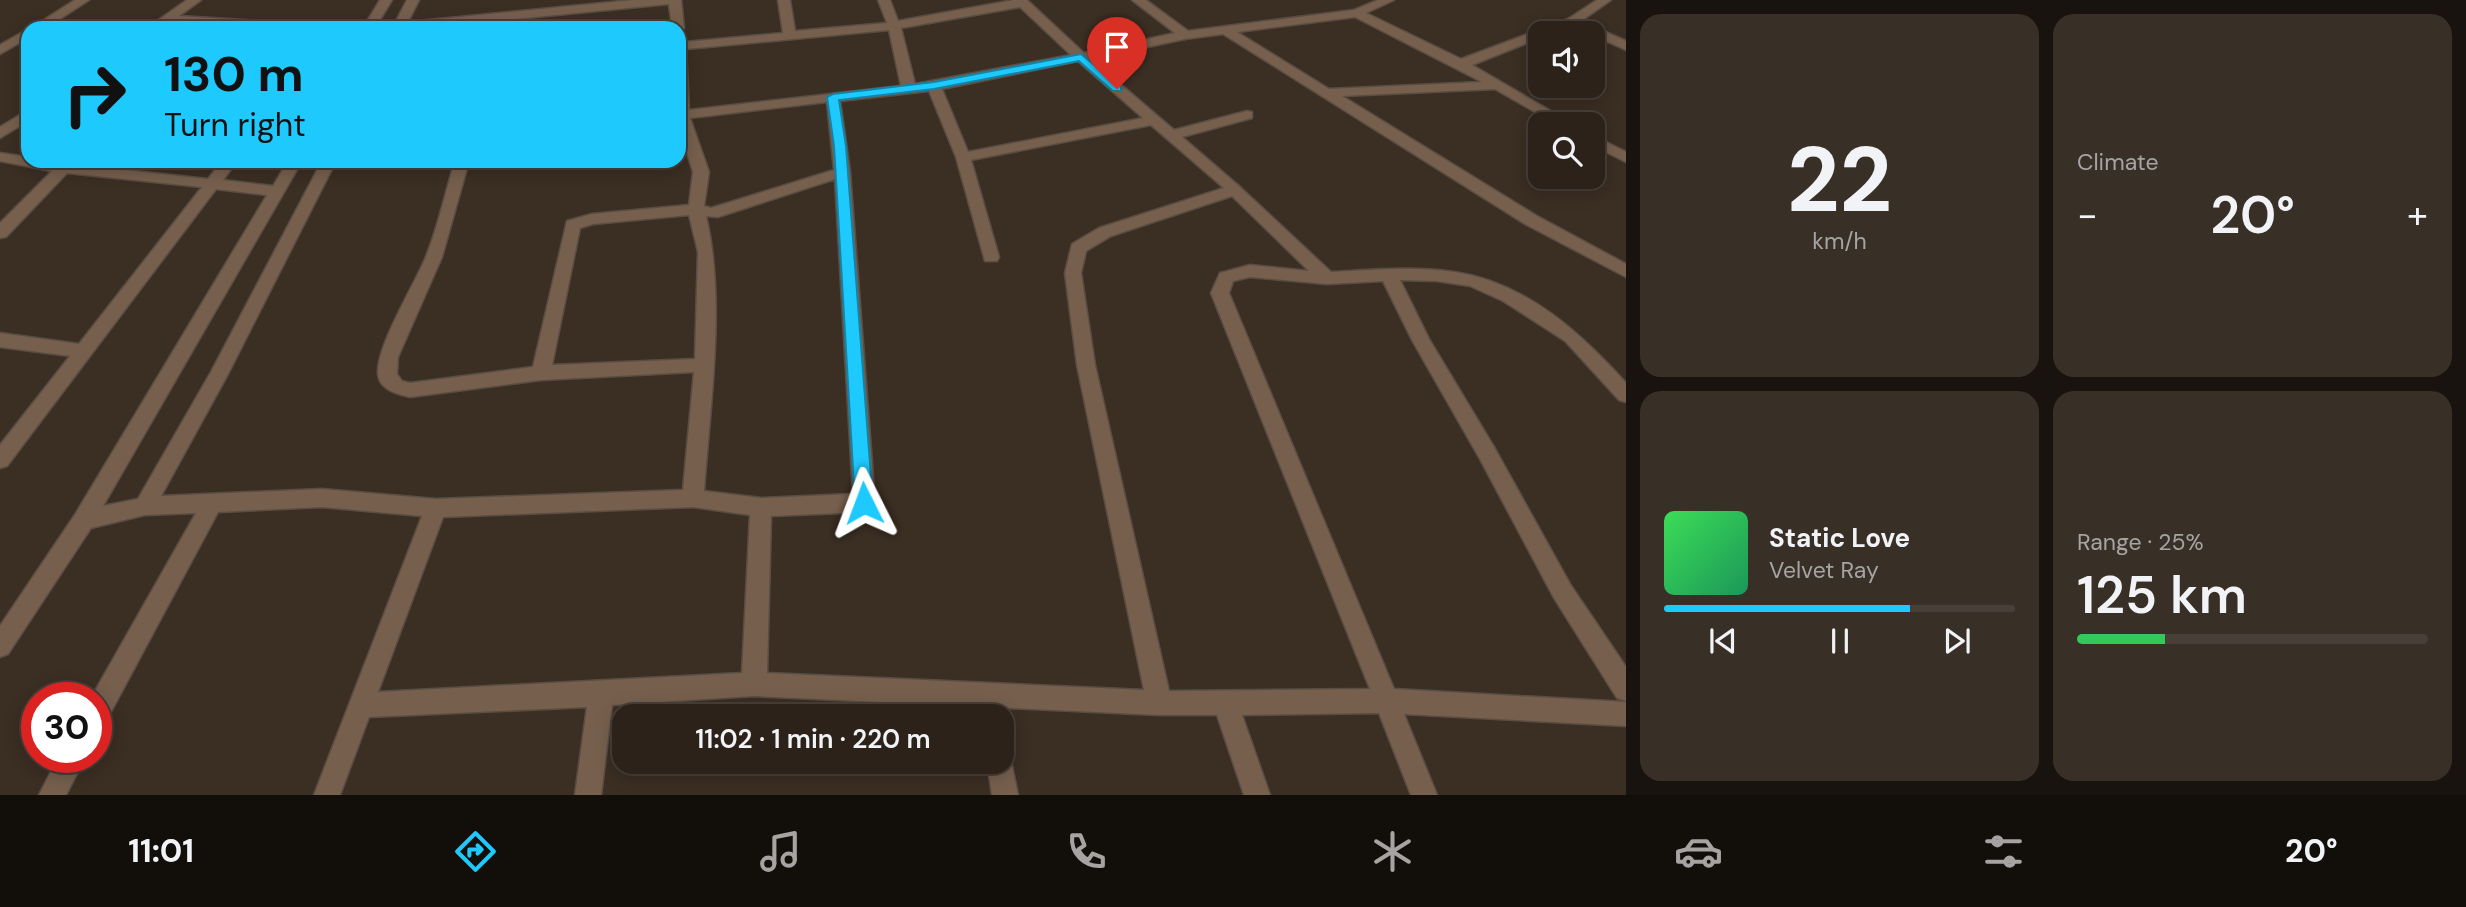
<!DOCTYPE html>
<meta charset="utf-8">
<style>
body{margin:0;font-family:"DM Sans",sans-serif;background:#382f27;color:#f1f3f6;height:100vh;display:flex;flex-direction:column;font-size:26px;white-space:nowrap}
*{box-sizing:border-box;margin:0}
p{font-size:23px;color:#a6a4a2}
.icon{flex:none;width:38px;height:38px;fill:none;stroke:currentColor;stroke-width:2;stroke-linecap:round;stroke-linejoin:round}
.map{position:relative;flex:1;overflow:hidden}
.sheet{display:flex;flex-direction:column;gap:14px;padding:14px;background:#18130e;width:840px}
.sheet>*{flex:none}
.guide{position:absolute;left:21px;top:21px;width:665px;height:147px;border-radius:21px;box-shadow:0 4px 18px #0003,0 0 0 2px #483f39;background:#1ec9fd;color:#111;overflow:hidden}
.fabs{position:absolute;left:1528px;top:21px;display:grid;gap:14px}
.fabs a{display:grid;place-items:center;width:77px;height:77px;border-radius:14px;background:#2c221a;box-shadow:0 4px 18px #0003,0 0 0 2px #483f39;font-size:35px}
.speed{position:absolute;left:21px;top:682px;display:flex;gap:14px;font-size:35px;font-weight:700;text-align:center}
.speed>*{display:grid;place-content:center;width:91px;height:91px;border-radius:50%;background:#2c221a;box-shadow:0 4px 18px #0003,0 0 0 2px #483f39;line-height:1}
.speed .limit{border:10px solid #d22;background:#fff;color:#111}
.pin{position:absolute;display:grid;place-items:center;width:60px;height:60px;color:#fff;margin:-72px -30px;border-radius:50% 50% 50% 0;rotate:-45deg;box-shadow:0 0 7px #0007}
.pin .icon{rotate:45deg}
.me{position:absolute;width:77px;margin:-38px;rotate:357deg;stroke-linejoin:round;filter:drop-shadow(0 0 5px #0008)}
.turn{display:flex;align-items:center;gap:24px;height:147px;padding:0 28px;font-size:32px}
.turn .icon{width:91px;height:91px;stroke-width:2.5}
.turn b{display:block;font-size:49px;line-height:60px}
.big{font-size:52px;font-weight:600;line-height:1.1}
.sheet .widget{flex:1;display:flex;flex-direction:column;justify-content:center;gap:10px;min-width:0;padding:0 24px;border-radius:21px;background:#382f27}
.sheet .dial{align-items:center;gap:0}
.dial b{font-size:91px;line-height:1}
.song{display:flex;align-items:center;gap:21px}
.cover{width:84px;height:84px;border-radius:10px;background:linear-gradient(135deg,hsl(130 70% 55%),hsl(150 70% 35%))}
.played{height:7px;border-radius:4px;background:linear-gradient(90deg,#1ec9fd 70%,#483f39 70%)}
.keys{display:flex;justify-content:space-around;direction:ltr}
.heat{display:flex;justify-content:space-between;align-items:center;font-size:38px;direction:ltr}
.charge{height:10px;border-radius:5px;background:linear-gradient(90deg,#34c759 25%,#483f39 0)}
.sheet .tiles{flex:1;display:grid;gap:14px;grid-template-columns:repeat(2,1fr)}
.trip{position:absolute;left:612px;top:704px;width:402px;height:70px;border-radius:21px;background:#2c221a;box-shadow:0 4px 18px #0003,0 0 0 2px #483f39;font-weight:600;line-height:70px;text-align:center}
.dock{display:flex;height:112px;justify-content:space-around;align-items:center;background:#120e0a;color:#a6a4a2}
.dock .icon{width:49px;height:49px}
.dock .selected{color:#1ec9fd}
.dock b{font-size:32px;color:#f1f3f6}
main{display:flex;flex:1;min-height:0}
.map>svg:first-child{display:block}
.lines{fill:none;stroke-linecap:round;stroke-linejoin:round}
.minor-casing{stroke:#594d43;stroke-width:3}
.minor{fill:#765f4d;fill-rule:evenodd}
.route{fill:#1ec9fd;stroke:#1483a4;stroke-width:2}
</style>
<main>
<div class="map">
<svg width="1626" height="795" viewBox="0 0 1626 795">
<rect width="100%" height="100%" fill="#3b2e23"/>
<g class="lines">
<defs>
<g id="minor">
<polygon points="75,0 89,0 46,28 31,28"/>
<polygon points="187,0 201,0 179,16 312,24 318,28 252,28 169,23 161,28 147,28"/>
<polygon points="380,0 392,0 375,28 363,28"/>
<polygon points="407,0 419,0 408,22 633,0 681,0 684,28 679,31 679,28 672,28 669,4 422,28 378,28 395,23"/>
<path d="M778,0H790L795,31L887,23L878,0H890L898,21L1014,0H1027L1084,53L1175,33L1132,0H1146L1188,31L1354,10L1378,0H1394L1366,13L1461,59L1568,19L1597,0H1611L1581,21L1626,41V50L1572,26L1554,33H1540V38L1472,65L1573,124H1556L1495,89L1342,96L1537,216L1626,264V277L1525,224L1223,34L1185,39L1091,59L1174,130L1247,111L1252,112V118L1182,137L1240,187L1331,272C1372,270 1413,266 1454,272C1525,282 1580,332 1626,383V402L1619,400L1565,341L1503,301L1470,286L1437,281L1400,280L1429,339L1494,447L1570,584L1626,667V701L1617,698L1554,598L1480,459L1412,340L1383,281L1327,284L1250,277L1233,281L1229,293L1394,689L1626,702V726L1404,714L1437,795H1411L1379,713L1242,715L1270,795H1244L1217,715H1159L754,696L612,705L601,795H575L587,707L369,717L340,795H314L422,516L322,507L218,512L105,723L96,726V698H91L196,513L145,515L91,528L8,654L0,657V626L76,513L267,195L216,189L7,466L0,468V445L70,356L0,347V333L79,344L202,187L67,173L6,237L0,238V223L52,171L0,161V153L28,157V161L61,163L78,161V165L208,179L222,161H237L223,180L273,186L288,161H302L103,506L138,499L211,372L322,161H336L228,374L161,496L322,489L436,499L683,490L694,372L541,380L410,397C398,394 379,390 378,374C376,347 413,287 425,259C438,228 445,193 455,161H469L442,257L398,357L397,374L402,381L410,383L533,367L567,221L592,214L689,205L693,172L679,127V36L685,42L783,33ZM1020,7L1071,55L915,84L901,28ZM1355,17L1482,82L1329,89L1237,32ZM889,30L901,86L689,110L686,49ZM1078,61L1143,118L968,152L942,89ZM929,91L956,157L985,261H997L999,257L971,160L1151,125L1224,188L1099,228L1072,244L1065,273L1077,365L1144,690L767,673L771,516L864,512L871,509L875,503L850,172L840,101ZM827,102L834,170L711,208L704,206L709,172L690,118ZM835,179L853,494L761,498L704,491C710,405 726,300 706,216L718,217ZM1232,196L1309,271L1250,265L1220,273L1211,293L1370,689L1169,691L1095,365L1081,273L1086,251L1111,236ZM689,215L698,252L695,359L552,365L580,228L593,224ZM693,507L750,515L742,673L378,692L443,517Z"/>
<polygon points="28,29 28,38 0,54 0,45"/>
<polygon points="28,110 28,121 0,138 0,127"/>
<polygon points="1592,135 1626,152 1626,162 1592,145"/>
<polygon points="1003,749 1009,752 1018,795 992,795 987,761 1003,761"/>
<polygon points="58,758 85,758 66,795 39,795"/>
</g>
</defs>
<use href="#minor" class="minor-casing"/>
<use href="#minor" class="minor"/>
</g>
<polygon class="route" points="1081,54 1121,87 1121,91 1113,91 1079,61 934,89 839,100 846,146 873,503 870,508 864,510 858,508 855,503 834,146 827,97 833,94 934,82"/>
</svg>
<div class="fabs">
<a><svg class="icon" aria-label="sound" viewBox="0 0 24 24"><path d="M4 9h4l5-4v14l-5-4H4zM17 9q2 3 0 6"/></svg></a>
<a><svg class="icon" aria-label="search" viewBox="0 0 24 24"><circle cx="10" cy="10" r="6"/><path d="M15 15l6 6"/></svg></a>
</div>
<div class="speed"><div class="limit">30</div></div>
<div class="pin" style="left:1117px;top:89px;background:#d93025"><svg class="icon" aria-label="arrive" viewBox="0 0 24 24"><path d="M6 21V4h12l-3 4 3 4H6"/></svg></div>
<svg class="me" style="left:864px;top:503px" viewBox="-20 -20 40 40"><path d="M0-17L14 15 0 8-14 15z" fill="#1ec9fd" stroke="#fff" stroke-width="4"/></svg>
<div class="trip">11:02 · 1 min · 220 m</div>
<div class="guide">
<div class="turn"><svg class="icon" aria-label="right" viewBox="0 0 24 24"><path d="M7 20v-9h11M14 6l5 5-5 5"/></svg><div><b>130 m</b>Turn right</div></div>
</div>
</div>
<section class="sheet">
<div class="tiles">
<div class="widget dial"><b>22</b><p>km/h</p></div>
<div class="widget"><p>Climate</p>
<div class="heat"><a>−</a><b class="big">20°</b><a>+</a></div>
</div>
<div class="widget">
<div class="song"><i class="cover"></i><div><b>Static Love</b><p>Velvet Ray</p></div></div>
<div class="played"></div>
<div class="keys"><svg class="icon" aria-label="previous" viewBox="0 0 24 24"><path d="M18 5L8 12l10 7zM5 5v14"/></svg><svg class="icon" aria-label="pause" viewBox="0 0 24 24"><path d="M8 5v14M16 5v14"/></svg><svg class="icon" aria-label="next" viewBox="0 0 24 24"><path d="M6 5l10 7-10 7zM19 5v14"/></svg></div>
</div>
<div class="widget"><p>Range · 25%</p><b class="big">125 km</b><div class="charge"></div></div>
</div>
</section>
</main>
<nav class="dock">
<b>11:01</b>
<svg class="icon selected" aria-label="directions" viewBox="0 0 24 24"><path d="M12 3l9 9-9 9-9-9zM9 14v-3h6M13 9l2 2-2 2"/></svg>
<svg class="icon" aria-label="music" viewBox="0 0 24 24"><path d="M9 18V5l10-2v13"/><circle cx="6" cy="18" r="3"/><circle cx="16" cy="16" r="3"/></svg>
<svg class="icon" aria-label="phone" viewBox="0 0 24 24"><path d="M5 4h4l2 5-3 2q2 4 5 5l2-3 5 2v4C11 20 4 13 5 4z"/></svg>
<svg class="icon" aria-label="climate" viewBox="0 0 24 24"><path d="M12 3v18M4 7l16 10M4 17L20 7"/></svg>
<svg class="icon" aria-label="car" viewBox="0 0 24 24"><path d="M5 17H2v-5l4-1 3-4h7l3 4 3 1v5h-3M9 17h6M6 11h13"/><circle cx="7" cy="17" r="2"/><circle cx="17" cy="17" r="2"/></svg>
<svg class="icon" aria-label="filters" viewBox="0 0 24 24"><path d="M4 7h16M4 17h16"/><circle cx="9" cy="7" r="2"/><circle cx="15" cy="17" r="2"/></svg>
<b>20°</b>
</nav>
